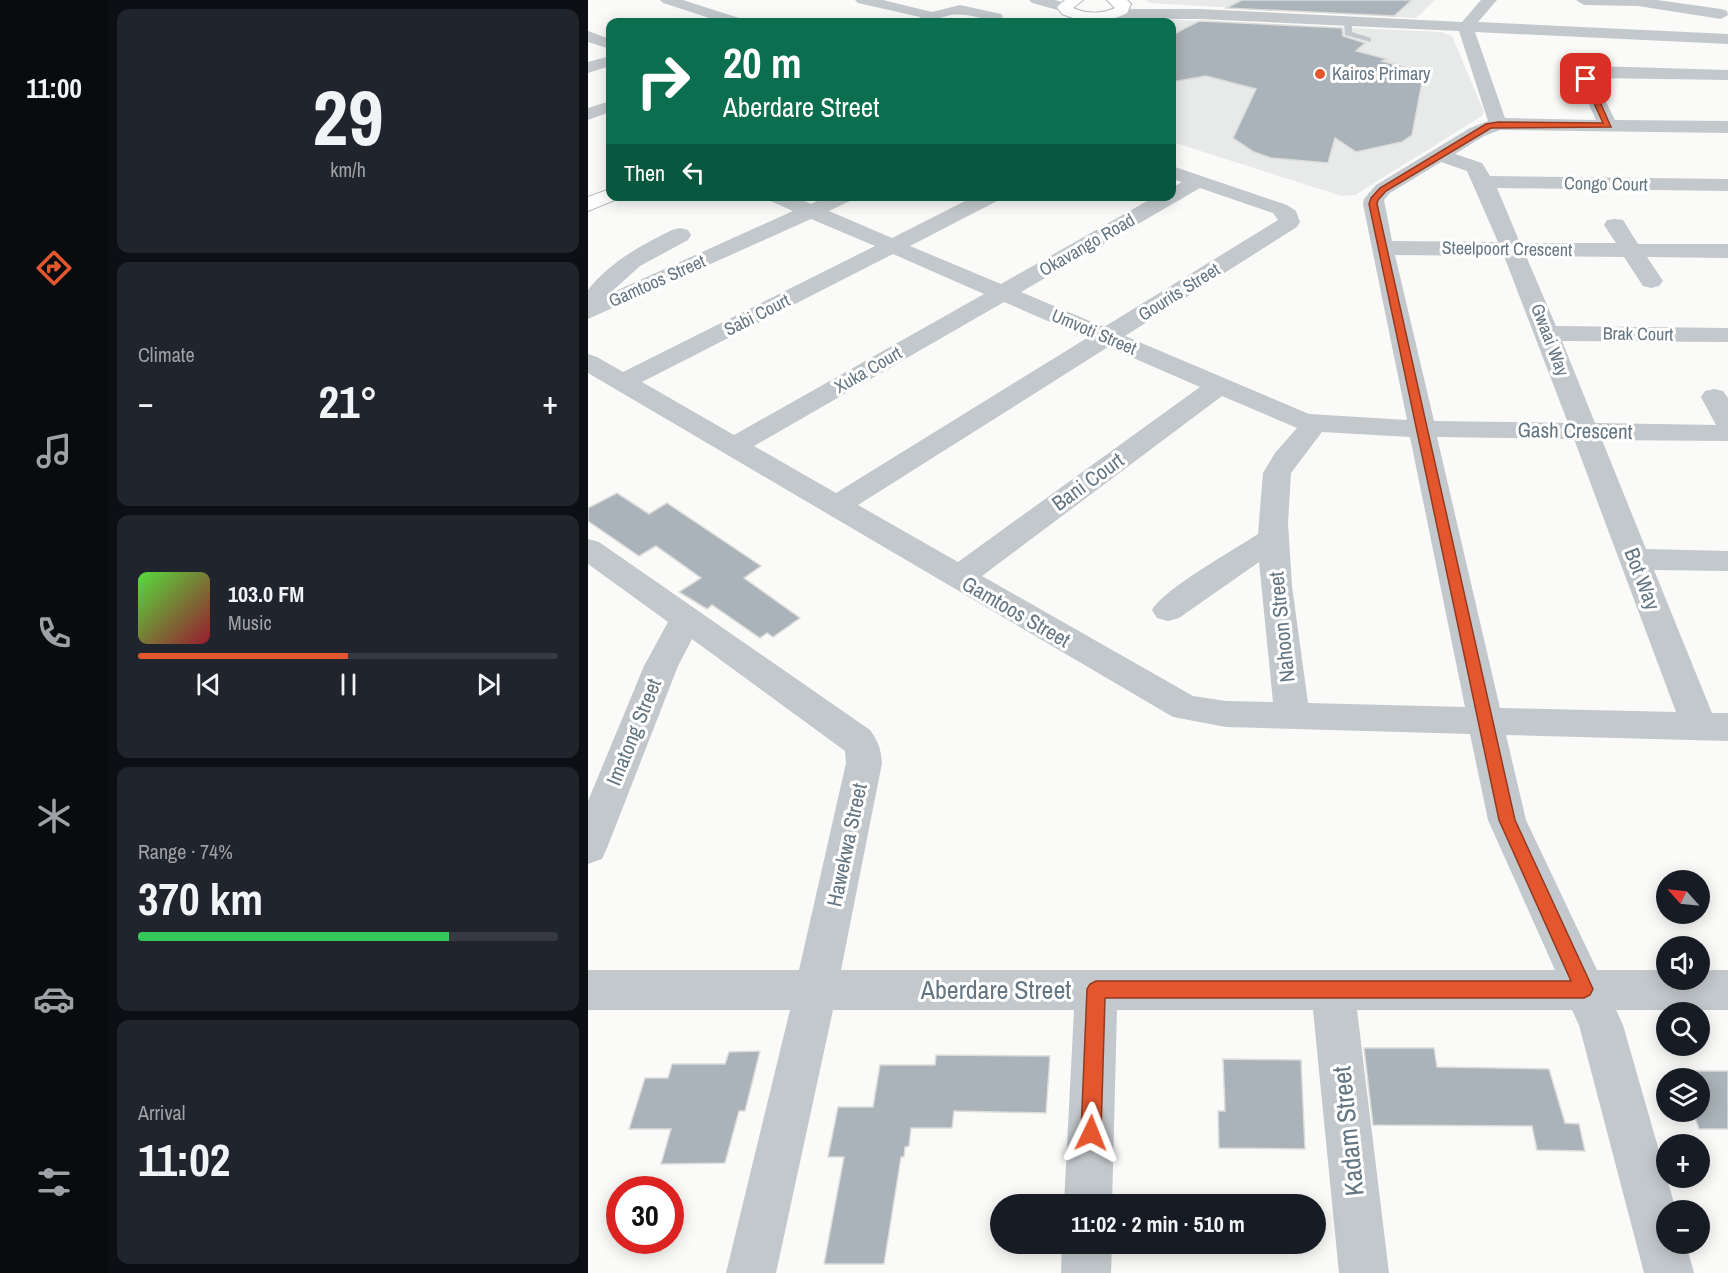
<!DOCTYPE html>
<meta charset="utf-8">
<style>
body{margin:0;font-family:"Archivo Narrow",sans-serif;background:#20242c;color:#f1f3f6;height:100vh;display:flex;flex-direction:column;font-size:22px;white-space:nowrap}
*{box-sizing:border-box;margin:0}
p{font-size:20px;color:#9ea1a6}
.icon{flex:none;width:33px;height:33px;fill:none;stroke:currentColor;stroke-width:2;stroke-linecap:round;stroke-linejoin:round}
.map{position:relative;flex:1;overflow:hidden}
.side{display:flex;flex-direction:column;gap:9px;padding:9px;background:#0d0f14;width:480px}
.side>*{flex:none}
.banner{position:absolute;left:18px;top:18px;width:570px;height:183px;border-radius:12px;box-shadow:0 3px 15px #0003;background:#0b6e4f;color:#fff;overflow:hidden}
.needle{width:39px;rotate:297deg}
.fabs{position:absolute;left:1068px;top:870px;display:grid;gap:12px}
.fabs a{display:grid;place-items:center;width:54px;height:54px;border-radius:50%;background:#171b24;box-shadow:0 3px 15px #0003;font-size:30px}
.speed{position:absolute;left:18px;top:1176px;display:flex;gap:12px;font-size:30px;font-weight:700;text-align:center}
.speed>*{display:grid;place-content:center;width:78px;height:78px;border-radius:50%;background:#171b24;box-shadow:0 3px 15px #0003;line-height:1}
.speed .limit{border:9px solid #d22;background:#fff;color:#111}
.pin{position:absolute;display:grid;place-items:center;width:51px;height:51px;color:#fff;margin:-26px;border-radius:12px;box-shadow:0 3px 9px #0006}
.me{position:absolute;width:66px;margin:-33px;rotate:2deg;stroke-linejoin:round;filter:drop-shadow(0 0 4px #0008)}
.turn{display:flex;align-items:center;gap:21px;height:126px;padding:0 18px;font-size:27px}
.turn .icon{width:78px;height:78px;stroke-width:2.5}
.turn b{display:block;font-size:42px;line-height:51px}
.then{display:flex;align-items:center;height:57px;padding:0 18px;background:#0003;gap:12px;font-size:22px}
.big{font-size:45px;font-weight:700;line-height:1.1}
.side .tile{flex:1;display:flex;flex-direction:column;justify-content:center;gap:9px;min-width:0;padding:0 21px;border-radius:12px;background:#20242c}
.side .dial{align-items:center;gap:0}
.dial b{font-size:78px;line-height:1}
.song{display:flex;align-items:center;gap:18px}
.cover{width:72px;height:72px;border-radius:9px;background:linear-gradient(135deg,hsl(110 70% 55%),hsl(350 70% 35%))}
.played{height:6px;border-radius:3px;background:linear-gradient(90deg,#e4572e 50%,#363941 50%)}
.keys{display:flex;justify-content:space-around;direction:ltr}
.heat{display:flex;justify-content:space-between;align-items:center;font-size:33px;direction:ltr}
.charge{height:9px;border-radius:4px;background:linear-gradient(90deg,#34c759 74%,#363941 0)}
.trip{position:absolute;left:402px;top:1194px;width:336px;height:60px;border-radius:30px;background:#171b24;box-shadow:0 3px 15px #0003;font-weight:700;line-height:60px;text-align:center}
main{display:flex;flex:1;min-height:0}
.dock{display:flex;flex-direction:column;width:108px;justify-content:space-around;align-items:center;background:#090b0e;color:#9ea1a6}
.dock .icon{width:42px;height:42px}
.dock .current{color:#e4572e}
.dock b{font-size:27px;color:#f1f3f6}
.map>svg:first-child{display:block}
.built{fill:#e8e9e9}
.building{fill:#aab3b9;stroke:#dcdcda;stroke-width:1.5}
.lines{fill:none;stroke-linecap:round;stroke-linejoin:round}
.secondary-casing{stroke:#b3babf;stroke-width:2}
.lane{fill:#c3c8cc;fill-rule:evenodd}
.street{fill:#c3c8cc;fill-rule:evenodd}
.secondary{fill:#fff;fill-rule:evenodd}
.route{fill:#e4572e;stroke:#94391e;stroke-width:1.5}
.poi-dot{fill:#e4572e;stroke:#fff;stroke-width:2}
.labels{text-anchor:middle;stroke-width:6;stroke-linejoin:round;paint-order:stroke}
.far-poi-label{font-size:18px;fill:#657683;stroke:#fff;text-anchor:start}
.far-street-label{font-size:18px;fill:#657683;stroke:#fff}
.street-label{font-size:21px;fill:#657683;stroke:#fff}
.near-street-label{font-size:26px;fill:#657683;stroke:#fff}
</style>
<main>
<nav class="dock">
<b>11:00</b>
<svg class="icon current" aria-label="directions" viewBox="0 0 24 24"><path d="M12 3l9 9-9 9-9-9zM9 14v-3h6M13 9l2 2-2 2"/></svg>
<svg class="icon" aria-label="music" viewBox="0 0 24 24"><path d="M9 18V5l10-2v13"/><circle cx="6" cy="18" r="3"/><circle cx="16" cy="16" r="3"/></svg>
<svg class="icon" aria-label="phone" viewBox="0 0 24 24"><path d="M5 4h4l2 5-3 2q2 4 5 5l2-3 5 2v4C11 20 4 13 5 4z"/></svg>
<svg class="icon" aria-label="climate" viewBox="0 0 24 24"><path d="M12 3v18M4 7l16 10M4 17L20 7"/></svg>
<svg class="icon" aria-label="car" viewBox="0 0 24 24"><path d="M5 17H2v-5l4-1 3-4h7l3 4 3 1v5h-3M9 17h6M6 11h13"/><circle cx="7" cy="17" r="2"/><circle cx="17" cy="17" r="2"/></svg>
<svg class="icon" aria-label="filters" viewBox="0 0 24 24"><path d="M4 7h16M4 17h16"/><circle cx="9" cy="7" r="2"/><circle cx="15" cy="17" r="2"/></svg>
</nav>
<section class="side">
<div class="tile dial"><b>29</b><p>km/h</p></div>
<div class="tile"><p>Climate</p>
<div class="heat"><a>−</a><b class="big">21°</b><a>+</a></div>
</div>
<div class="tile">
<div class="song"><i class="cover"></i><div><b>103.0 FM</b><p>Music</p></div></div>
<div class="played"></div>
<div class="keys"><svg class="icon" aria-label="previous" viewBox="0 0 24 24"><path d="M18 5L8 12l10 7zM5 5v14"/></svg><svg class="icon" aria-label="pause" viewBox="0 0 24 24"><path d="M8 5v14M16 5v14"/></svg><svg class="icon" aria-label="next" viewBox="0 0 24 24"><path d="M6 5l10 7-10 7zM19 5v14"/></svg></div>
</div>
<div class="tile"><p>Range · 74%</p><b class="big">370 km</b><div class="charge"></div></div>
<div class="tile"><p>Arrival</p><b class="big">11:02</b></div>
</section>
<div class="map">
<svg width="1140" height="1273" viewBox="0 0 1140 1273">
<rect width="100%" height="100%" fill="#fafaf8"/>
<g class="built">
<polygon points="558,0 847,0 828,18 562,3"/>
<polygon points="549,18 853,32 864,36 896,112 894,116 767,195 754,196 584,142 584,22 514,22"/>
</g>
<g class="building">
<polygon points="654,0 824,0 806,16 638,8"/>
<polygon points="611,21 754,28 755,36 777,43 768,51 799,59 794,61 836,72 824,135 814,142 768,152 747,138 740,163 683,158 666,152 645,138 668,89 618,76 584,82 584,35"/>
<polygon points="29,493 61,514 79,503 173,566 156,578 212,618 185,637 179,633 172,638 124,605 119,609 91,592 113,578 68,546 51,556 0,521 0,508"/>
<polygon points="776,1048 846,1048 849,1067 961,1069 977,1123 991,1124 997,1151 949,1150 944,1126 785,1125"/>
<polygon points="172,1051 157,1111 151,1111 137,1163 73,1164 83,1129 41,1129 57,1078 80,1078 84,1064 137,1064 141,1052"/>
<polygon points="348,1055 462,1056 458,1113 366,1111 364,1128 323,1128 321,1146 317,1147 316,1157 313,1157 296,1264 236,1264 256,1157 240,1157 250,1107 285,1107 292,1065 347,1065"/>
<polygon points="635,1059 713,1060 717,1149 631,1148 630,1111 637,1111"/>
<polygon points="1091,1071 1140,1071 1140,1129 1111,1129 1105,1112 1112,1112 1112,1078 1094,1078"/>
</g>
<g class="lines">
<defs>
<g id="secondary">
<path d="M477,0H495L485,8C499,14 514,14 527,8L519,0H539L543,4L539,13C518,24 495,23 474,14L469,7Z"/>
<polygon points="22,189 22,196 31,196 29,199 0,211 0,197"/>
</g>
</defs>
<use href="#secondary" class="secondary-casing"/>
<polygon class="lane" points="760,18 764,21 764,32 783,38 783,42 757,35 756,21"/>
<g class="street">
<polygon points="72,0 95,0 154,19 156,22 134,22 75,3"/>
<path d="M267,0H295L344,12L372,5L413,14L415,17L407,22C393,18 378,13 363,15C349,18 348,22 330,22L332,17L270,3Z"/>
<polygon points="441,0 467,0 482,4 485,7 477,12 444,3"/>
<path d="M893,0H909L890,22L1140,34V44L887,32L917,118L1008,120L988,76L991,72L1006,66L1140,70V80L1006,78L1027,120L1140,121V133L912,130L896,136L867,154L894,163L902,176L1140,179V191L909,188L932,243H1028L1016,225L1019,220L1027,219L1035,220L1050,244H1140V258L1059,257L1075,281L1071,286L1063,288L1055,286L1036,257L938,256L968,326L1140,328V342L974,341L1007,423L1128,425L1113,397L1117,391L1126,389L1135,391L1140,398V441L1014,440L1058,549L1140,551V571L1066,570L1124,713H1140V741L918,735L938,820L1009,970H1078V980H1112V970H1140V1010H1028L1035,1025L1088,1210H1078V1244H1098L1106,1273H1056L991,1025L984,1010H769L801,1273H751L725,1010H529L524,1204H476L486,1010H245L188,1273H138L202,1010H0V970H211L258,763L257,751L104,639L90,666L19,848L14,859L0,864V801L56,666L80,622L0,564V539L11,542L282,730C290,741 293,749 294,763L253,970H967L900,820L882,734L638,727L585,717L0,373V354L9,357L35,372L287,246L223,219L0,319V290C22,262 53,245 84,230L92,228L100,230L103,235L100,240L52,266L21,294L205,211L180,200L177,196H206L223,204L239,196H267L264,200L241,211L304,238L387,196H414L411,200L322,246L413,284L568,196H584V188L594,182L584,179V166L699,205L708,211L712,222L709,227L537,336L721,414L819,420L775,204L776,199L788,185L882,128L900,121L871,31L611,19H523L515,14L523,9H611L874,22ZM853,162L879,171L910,242L804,241L796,200L802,193ZM612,188L685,213L690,220L516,327L433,292ZM305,254L396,294L146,435L54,382ZM807,255L916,256L980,423L846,421ZM416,302L499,338L248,493L166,446ZM520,347L612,387L370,562L270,505ZM634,396L709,428L687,453L675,473L670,534C646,550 577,588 564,610L569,618L580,621L591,618L671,562L685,702L638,701L605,696L394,576ZM734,432L822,437L877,707L720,703L704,586L700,523L703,473ZM849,437L986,439L1088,712L912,708Z"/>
<polygon points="988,0 1069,0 1133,9 1139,11 1140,15 1133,19 1050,6 996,5"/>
<polygon points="0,31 22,39 22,49 0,42"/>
<polygon points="22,56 22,66 0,73 0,62"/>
<polygon points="22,101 22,112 0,120 0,108"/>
<polygon points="474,1244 524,1244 523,1273 473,1273"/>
</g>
<use href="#secondary" class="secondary"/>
</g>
<polygon class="route" points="998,77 1002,79 1023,127 903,128 798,191 790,200 789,204 927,820 1005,989 1002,995 996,998 517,998 513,1133 510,1140 503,1142 496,1140 493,1133 499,989 502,984 508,981 983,981 911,820 781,204 783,198 792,188 898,124 910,122 1015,123 995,79"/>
<circle class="poi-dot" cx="732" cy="74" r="6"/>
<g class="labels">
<g class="far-poi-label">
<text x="744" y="80">Kairos Primary</text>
</g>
<g class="far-street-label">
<text transform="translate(1018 184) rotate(1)" y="6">Congo Court</text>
<text transform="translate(499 245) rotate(-30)" y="6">Okavango Road</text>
<text transform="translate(919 249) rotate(1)" y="6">Steelpoort Crescent</text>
<text transform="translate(69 281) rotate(-24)" y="6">Gamtoos Street</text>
<text transform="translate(591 292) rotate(-32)" y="6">Gourits Street</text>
<text transform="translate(169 315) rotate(-27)" y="6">Sabi Court</text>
<text transform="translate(506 332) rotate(23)" y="6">Umvoti Street</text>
<text transform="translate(1050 334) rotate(1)" y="6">Brak Court</text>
<text transform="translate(962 340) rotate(69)" y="6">Gwaai Way</text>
<text transform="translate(280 370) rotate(-30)" y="6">Xuka Court</text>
</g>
<g class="street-label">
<text transform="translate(987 431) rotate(1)" y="7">Gash Crescent</text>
<text transform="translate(500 482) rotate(-36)" y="7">Bani Court</text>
<text transform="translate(1054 579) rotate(69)" y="7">Bot Way</text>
<text transform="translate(428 612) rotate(30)" y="7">Gamtoos Street</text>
<text transform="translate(694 627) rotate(-96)" y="7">Nahoon Street</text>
<text transform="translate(46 732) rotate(-68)" y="7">Imatong Street</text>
<text transform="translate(259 845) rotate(-78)" y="7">Hawekwa Street</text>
</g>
<g class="near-street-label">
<text x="408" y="999">Aberdare Street</text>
<text transform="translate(760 1131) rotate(-96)" y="9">Kadam Street</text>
</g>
</g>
</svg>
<div class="fabs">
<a><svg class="needle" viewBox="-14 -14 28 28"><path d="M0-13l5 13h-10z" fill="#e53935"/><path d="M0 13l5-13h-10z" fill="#9ea1a6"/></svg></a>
<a><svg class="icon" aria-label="sound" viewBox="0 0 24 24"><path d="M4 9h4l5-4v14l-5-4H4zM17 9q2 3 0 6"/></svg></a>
<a><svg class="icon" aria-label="search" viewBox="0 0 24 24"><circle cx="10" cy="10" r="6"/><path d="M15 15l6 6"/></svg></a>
<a><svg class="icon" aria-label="layers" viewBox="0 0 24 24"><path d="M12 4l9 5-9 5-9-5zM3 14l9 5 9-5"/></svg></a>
<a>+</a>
<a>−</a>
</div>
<div class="speed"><div class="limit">30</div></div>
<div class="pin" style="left:998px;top:79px;background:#d93025"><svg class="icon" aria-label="arrive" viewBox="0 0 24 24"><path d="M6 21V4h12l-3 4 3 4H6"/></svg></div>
<svg class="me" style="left:503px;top:1133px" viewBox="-20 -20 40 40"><path d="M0-17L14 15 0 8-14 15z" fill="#e4572e" stroke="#fff" stroke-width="4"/></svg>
<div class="trip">11:02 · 2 min · 510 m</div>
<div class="banner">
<div class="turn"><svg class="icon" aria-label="right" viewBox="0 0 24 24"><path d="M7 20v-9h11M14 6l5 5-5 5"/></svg><div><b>20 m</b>Aberdare Street</div></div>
<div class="then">Then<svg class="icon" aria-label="left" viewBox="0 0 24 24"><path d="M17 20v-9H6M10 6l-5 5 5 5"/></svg></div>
</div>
</div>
</main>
